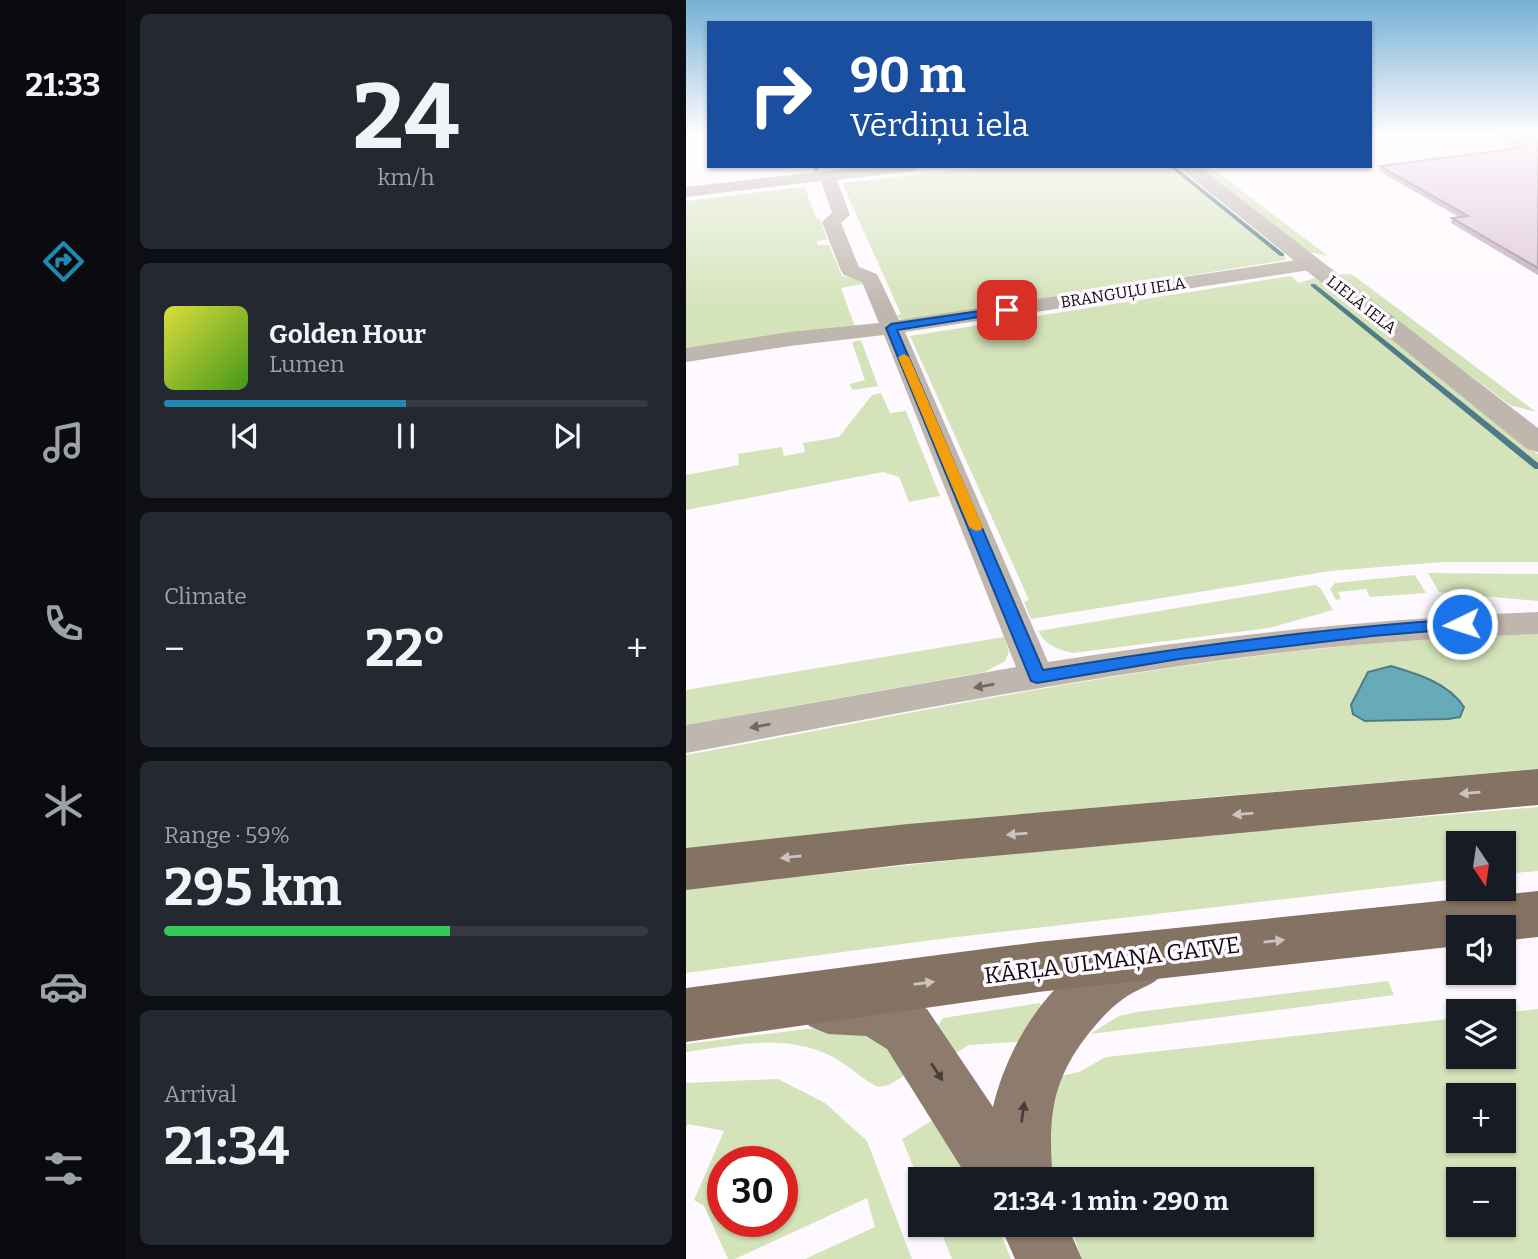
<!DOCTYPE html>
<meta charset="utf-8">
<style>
body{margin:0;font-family:Bitter,serif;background:#242831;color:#f1f3f6;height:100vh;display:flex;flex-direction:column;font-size:26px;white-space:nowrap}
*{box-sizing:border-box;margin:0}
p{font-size:23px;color:#9ea1a6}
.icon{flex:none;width:38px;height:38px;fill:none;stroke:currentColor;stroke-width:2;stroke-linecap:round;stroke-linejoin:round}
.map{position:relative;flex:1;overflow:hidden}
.side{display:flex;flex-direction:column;gap:14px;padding:14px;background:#0d0f14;width:560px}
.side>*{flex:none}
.banner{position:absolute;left:21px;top:21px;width:665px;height:147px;border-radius:0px;box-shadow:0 2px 5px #0004;background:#1a4fa0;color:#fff;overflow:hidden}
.needle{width:46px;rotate:167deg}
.buttons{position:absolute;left:760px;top:831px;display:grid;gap:14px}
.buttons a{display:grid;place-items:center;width:70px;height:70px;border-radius:0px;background:#171b24;box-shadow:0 2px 5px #0004;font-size:35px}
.speed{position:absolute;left:21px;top:1146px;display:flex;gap:14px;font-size:35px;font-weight:700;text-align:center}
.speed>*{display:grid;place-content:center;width:91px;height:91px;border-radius:50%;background:#171b24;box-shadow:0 2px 5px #0004;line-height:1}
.speed .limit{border:10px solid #d22;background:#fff;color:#111}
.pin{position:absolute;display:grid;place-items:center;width:60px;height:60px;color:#fff;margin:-30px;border-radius:14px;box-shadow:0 4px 10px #0006}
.me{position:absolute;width:77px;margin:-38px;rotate:266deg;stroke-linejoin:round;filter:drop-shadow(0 0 5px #0008)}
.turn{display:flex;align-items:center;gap:24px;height:147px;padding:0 28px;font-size:32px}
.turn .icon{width:91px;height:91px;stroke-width:2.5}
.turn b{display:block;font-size:49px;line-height:60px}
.big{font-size:52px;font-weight:700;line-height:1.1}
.side .widget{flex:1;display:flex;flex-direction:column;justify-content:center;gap:10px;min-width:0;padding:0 24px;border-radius:10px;background:#242831}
.side .dial{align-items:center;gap:0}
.dial b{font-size:91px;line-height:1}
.song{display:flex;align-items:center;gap:21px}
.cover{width:84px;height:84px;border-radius:10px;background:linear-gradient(135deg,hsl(60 70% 55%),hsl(100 70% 35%))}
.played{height:7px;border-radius:4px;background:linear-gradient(90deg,#1f89b1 50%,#363941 50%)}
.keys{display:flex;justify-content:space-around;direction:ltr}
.heat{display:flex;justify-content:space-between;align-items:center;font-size:38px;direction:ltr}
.charge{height:10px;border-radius:5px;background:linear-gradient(90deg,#34c759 59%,#363941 0)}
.trip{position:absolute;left:222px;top:1167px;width:406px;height:70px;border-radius:0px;background:#171b24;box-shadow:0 2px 5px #0004;font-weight:700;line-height:70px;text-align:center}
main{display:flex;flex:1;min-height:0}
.tabs{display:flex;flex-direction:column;width:126px;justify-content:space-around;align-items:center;background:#090b0e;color:#9ea1a6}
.tabs .icon{width:49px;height:49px}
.tabs .selected{color:#1f89b1}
.tabs b{font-size:32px;color:#f1f3f6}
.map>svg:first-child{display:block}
.green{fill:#d4e3b9;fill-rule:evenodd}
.water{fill:#68abb8;stroke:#4e7b86;stroke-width:2}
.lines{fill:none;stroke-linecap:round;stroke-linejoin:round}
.stream{fill:#4e7b86;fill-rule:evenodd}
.minor{fill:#bfb6ae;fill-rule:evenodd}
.tertiary{fill:#bfb6ae;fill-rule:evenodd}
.primary{fill:#8d7c6d;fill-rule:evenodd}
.trunk{fill:#847262;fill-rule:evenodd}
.wall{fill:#bfaab9}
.building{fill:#dec6d7;stroke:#9b8b96;stroke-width:2}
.oneway{fill:#716967}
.oneway2{fill:#cdc3c0}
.oneway3{fill:#493d3a}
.route{fill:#1a73e8;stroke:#114b97;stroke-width:2}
.slow{fill:#f59e0b}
.labels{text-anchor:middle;stroke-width:7;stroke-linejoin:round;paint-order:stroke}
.far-street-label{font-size:16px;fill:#110a11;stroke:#fef9fe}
.near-street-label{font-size:23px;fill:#110a11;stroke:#fef9fe}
</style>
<main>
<nav class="tabs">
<b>21:33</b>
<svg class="icon selected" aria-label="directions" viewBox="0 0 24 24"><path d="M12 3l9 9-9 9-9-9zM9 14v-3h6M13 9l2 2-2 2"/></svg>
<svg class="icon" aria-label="music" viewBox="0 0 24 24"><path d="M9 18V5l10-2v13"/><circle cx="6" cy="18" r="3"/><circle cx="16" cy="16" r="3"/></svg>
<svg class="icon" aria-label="phone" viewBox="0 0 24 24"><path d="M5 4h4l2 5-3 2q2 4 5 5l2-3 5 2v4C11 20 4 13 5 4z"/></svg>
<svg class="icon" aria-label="climate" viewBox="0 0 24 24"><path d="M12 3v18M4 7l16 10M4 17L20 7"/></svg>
<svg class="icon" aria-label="car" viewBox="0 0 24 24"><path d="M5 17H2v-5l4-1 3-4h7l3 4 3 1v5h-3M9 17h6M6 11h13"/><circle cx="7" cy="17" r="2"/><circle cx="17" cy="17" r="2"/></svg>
<svg class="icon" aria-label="filters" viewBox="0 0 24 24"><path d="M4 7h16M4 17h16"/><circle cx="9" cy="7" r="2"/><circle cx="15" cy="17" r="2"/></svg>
</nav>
<section class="side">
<div class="widget dial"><b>24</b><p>km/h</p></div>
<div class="widget">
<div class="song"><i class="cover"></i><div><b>Golden Hour</b><p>Lumen</p></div></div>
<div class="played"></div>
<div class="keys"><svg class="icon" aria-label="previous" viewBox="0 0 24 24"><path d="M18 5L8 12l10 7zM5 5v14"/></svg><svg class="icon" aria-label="pause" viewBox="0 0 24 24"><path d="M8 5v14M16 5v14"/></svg><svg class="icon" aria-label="next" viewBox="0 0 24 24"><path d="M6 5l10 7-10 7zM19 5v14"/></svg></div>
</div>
<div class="widget"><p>Climate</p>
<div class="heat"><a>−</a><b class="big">22°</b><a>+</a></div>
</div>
<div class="widget"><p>Range · 59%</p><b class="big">295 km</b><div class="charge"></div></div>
<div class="widget"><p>Arrival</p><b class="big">21:34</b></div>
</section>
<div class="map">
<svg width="852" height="1259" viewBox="0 0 852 1259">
<rect width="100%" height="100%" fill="#fef9fe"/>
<g class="green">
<polygon points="310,166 490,166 597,253 600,260 226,320 214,319 211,316 215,314 156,183"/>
<polygon points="510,166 523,166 642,256 622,252"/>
<polygon points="116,187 119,188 130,218 134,219 141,239 131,241 132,245 143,245 156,276 175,280 177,284 155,288 169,327 0,349 0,201"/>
<polygon points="662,274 667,275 850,412 824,405 650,275"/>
<polygon points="605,276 613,283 629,278 852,454 852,562 757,562 644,571 345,619 338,602 343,600 224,336"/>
<polygon points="175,340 192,386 166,390 164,384 179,380 166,342"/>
<polygon points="195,393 204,413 220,411 254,496 223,502 213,477 197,472 0,510 0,475 53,465 52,454 96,447 98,456 119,452 117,443 153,437 186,395"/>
<polygon points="742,573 852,574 852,601 753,592"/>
<polygon points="729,575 740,593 684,597 680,589 652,592 655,599 650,600 644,589 649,583"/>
<path d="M630,585L635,589L647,610L583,628L387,653C373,650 359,645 352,631Z"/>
<path d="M852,634V769L513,798L0,851V755C213,716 426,670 641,648C711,640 782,637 852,634Z"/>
<polygon points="318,637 323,652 319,661 299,672 0,725 0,690"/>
<polygon points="852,807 852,871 817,874 817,844 772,844 772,879 254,939 0,973 0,889 438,842"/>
<polygon points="702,981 708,995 404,1034 433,1016 451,1012"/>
<polygon points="354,1003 360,1013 344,1041 283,1045 268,1054 250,1029 257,1018"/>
<path d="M852,1009V1259H396L384,1225H616V1180L368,1179L361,1159L369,1077L393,1072L420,1057L772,1018V1057H817V1013ZM772,1096H817V1141H772ZM772,1180H817V1225H772Z"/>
<path d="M137,1027L191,1038L229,1069L203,1085L192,1087C174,1078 159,1062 141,1054C94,1034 49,1045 0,1052V1044Z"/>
<path d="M92,1079L139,1103L181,1141L226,1259H119L189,1227L181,1198L49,1259H42L18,1206L8,1200L38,1131L2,1124L0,1128V1083ZM37,1162H96V1222H37Z"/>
<polygon points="255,1115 288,1179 234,1180 234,1183 216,1139"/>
<polygon points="252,1225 311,1225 325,1259 266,1259"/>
</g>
<path class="water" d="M705,666C732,674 762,683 778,707L774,717L762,719L679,721L667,714L665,705L682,672Z"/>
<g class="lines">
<g class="stream">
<polygon points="127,166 131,166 133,170 129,171"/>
<polygon points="483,166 488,166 598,254 598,256 594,256"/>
<polygon points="625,284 629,284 852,463 852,469 849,469 625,286"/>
</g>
<path class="minor" d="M183,166H235L227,171L151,180L164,215L155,223L173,267L191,274L213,320L624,258L634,264L624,270L219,332L362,662C525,636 687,619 852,612V634C780,637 708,641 636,648C422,671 211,714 0,753V725L330,667L198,335L104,346L0,362V348L104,332L193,323L176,282L158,275L155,271L136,222L146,213L135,181L0,197V187Z"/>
<polygon class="tertiary" points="491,166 512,166 852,428 852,452 841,449"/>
<g class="primary">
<path d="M459,935L478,943L485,960C473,987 460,983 437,999C423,1009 411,1023 400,1037C364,1084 362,1122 367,1180H283L201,1049L180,1036L142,1034L123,1026L115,1007L123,988L142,980L187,983L241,1009L307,1107C319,1055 351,998 395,966C414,952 437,944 459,935Z"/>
<polygon points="314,1225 381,1225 396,1259 329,1259"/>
</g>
<g class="trunk">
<polygon points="852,769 852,805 222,864 0,890 0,848 222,824"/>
<polygon points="852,891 852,937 817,941 817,928 772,928 772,946 352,992 0,1042 0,988 352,942"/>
</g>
</g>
<polygon class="wall" points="852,133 852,275 765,223 766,218 773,217 693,171 694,166 830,149 812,140 813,135"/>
<polygon class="building" points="829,133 852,133 852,268 766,218 782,216 694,166 840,147 813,135"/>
<defs><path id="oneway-solid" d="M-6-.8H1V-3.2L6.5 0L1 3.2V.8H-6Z" transform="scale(1.75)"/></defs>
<g class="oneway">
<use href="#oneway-solid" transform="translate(298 686) rotate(170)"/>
<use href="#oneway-solid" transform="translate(74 726) rotate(170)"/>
</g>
<g class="oneway2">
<use href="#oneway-solid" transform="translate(784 793) rotate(175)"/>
<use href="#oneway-solid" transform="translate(557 814) rotate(175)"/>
<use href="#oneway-solid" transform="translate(331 834) rotate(175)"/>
<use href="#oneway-solid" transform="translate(105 857) rotate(174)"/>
<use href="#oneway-solid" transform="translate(588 941) rotate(-6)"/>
<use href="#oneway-solid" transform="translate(238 983) rotate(-8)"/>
</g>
<g class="oneway3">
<use href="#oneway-solid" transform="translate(251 1072) rotate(57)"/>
<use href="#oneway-solid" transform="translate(337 1112) rotate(-82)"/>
</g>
<linearGradient id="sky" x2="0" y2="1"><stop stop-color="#75b0d5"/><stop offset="0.43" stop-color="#fffcff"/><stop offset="1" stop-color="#fffcff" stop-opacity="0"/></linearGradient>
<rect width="852" height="310" fill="url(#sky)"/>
<path class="route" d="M321,307L325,308V312L211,330L357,670C496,647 635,628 776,619L781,621L784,624L781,628L686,636L493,659L351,683L345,681L200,328L205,324Z"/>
<polygon class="slow" points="218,354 223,357 297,527 295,530 290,531 283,527 212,357"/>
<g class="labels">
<g class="far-street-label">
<text transform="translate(437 292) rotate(-9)" y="6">BRANGUĻU IELA</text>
<text transform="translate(676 304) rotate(38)" y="6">LIELĀ IELA</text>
</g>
<g class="near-street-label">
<text transform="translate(426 960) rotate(-7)" y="8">KĀRĻA ULMAŅA GATVE</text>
</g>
</g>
</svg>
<div class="buttons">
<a><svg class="needle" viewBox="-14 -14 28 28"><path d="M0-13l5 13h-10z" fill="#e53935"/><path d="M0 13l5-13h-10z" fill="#9ea1a6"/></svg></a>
<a><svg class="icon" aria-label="sound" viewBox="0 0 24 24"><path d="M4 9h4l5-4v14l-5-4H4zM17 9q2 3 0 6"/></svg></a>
<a><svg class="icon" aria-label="layers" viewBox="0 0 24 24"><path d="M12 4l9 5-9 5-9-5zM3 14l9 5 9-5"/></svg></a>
<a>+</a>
<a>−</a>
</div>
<div class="speed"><div class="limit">30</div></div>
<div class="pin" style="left:321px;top:310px;background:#d93025"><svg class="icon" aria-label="arrive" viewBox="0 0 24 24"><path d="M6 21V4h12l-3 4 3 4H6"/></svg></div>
<svg class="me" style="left:776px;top:624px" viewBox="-20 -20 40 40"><circle r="17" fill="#1a73e8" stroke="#fff" stroke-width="3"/><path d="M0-11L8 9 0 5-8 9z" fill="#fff"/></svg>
<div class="trip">21:34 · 1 min · 290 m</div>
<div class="banner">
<div class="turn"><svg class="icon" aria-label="right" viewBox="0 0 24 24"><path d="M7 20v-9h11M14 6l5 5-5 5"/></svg><div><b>90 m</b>Vērdiņu iela</div></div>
</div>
</div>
</main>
